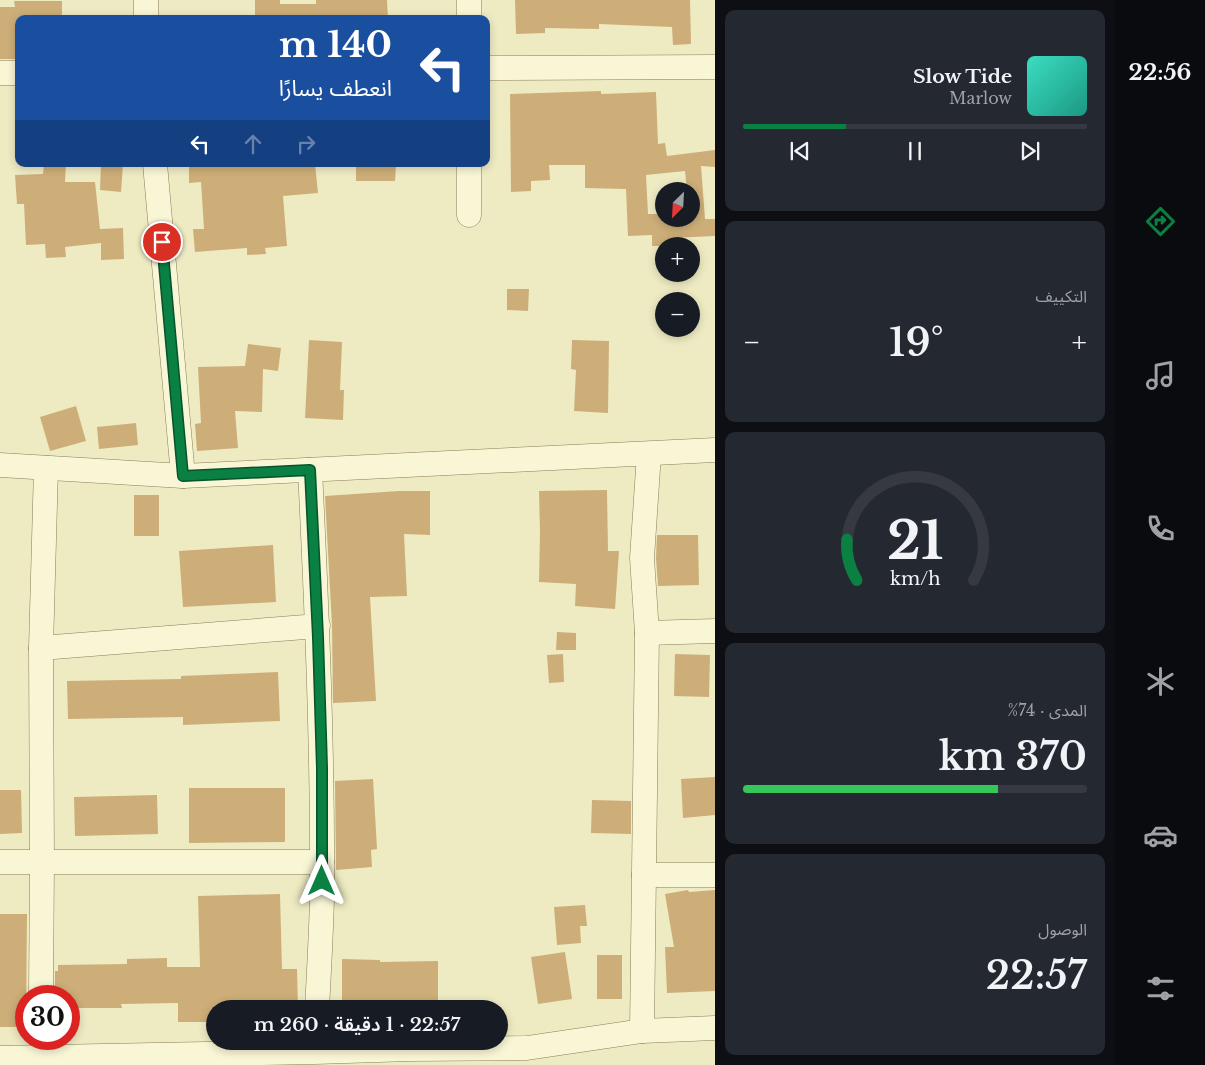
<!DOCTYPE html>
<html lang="ar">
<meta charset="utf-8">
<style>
body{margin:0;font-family:"Libre Baskerville","Noto Sans Arabic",serif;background:#242831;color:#f1f3f6;direction:rtl;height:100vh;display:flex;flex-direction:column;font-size:19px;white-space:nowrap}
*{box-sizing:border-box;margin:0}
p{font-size:16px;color:#9ea1a6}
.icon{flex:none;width:28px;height:28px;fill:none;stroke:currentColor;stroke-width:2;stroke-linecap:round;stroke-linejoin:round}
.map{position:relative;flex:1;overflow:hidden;direction:ltr}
.side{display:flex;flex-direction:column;gap:10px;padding:10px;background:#0d0f14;width:400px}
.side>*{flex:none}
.hud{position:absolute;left:15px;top:15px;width:475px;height:152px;border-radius:10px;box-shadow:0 2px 8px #0003;direction:rtl;background:#1a4fa0;color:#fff;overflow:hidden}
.needle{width:32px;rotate:204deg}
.buttons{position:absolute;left:655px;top:182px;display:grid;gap:10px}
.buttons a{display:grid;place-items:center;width:45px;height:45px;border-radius:50%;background:#171b24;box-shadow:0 2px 8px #0003;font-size:25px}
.speed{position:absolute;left:15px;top:985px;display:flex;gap:10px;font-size:25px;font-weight:700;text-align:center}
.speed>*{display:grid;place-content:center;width:65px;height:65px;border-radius:50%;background:#171b24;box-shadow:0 2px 8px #0003;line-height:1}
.speed .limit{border:8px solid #d22;background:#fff;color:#111}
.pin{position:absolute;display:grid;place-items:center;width:42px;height:42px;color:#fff;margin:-21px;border:2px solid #fff;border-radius:50%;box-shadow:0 1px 5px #0007}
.me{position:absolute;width:55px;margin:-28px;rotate:0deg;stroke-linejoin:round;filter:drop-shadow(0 0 4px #0008)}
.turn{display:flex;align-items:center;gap:18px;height:105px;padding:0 15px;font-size:22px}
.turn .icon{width:65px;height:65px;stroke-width:2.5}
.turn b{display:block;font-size:35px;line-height:42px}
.lanes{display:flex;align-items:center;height:48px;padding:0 15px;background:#0003;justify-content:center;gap:25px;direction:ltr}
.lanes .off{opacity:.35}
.big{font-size:38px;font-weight:600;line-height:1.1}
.side .card{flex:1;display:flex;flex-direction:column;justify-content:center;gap:8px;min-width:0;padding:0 18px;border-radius:10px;background:#242831}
.side .dial{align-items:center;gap:0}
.dial svg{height:130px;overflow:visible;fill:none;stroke:#363941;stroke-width:7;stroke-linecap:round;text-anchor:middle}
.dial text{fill:#f1f3f6;stroke:none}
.song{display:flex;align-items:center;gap:15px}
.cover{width:60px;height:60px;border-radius:8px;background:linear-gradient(135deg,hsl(170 70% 55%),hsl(170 70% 35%))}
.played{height:5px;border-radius:2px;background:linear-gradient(90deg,#0b8043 30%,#363941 30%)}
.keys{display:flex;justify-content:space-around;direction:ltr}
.heat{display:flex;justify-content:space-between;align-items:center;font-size:28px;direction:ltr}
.charge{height:8px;border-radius:4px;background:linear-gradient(90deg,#34c759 74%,#363941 0)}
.trip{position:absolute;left:206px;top:1000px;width:302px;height:50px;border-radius:25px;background:#171b24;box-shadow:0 2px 8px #0003;font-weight:600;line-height:50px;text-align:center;direction:rtl}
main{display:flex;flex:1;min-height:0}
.tabs{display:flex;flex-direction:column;width:90px;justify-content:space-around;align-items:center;background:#090b0e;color:#9ea1a6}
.tabs .icon{width:35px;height:35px}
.tabs .active{color:#0b8043}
.tabs b{font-size:22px;color:#f1f3f6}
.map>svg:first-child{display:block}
.building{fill:#cdae78;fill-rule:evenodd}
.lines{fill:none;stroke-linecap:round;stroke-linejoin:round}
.minor-casing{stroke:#897d59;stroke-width:25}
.minor{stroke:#f9f6d6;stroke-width:24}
.route-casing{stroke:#07532c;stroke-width:12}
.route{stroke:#0b8043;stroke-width:9}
</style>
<main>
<nav class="tabs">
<b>22:56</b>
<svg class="icon active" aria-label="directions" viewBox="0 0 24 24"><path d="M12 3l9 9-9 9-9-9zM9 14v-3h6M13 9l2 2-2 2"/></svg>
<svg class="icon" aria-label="music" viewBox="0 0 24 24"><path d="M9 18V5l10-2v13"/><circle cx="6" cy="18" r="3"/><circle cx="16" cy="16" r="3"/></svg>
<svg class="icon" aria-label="phone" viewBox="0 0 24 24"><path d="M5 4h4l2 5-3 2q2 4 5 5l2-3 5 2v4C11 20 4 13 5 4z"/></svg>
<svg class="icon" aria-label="climate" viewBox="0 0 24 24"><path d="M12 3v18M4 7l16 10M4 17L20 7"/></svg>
<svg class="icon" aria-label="car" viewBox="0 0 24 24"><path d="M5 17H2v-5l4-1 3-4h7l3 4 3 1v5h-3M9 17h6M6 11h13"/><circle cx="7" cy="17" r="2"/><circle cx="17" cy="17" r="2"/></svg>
<svg class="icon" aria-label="filters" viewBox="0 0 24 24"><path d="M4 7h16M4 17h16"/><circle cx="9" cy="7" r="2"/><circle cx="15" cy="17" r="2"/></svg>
</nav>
<section class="side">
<div class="card">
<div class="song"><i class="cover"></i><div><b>Slow Tide</b><p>Marlow</p></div></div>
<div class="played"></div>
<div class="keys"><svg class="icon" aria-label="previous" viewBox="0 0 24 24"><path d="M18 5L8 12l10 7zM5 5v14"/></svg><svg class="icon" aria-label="pause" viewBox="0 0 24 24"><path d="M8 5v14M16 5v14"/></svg><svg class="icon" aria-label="next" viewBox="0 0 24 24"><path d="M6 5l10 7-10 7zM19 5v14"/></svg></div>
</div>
<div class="card"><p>التكييف</p>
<div class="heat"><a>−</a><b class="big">19°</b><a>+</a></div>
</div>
<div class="card dial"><svg viewBox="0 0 100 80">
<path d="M14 69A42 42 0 1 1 86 69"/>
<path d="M14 69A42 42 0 0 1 8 44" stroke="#0b8043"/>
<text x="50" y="56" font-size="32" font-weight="700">21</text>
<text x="50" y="72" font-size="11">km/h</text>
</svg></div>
<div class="card"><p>المدى · 74%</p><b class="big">370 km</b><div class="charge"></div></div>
<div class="card"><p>الوصول</p><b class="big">22:57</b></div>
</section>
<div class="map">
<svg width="715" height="1065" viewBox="0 0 715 1065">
<rect width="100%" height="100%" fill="#eeebc3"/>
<g class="building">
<polygon points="255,0 280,0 280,4 316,4 316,0 387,0 388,19 255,19"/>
<polygon points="515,0 690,0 691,44 673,45 672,27 599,24 599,29 545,28 545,33 516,34"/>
<polygon points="14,1 62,1 62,19 19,19 19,59 0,59 0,7 15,7"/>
<path d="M601,91V94L656,92L658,144L665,143L667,156L715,150V167L701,166L705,219H715V236L671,238L670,246H652V235L628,236L626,189L585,188V165H549L550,180L531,181V191L511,192L510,94ZM685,171L687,191H691V219H664V214H648L646,175Z"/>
<polygon points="44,164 66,164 65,182 95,182 100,229 123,228 124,259 101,260 101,243 65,247 66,257 46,258 45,244 26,245 24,204 17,204 15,175 43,174"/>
<polygon points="101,164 123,164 121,192 100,190"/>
<polygon points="189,164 207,164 207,166 247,166 247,164 315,164 318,193 283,196 287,246 265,248 266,254 247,255 247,248 195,252 193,229 204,229 201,182 189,183"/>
<polygon points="356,164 396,164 395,181 356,181"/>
<polygon points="507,289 529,289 528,311 507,310"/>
<polygon points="309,340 342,342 340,390 344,390 343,420 305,418"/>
<polygon points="572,340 609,341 608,413 574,411 576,370 571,369"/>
<polygon points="248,344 281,348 278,371 263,369 262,412 235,411 238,448 197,451 195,424 201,423 198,367 245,366"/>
<polygon points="76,406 86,441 50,451 40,417"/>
<polygon points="136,423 138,445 99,449 97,427"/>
<polygon points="607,490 608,551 619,551 615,609 575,606 576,584 539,582 540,532 539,491"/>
<polygon points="399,491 430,491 430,535 404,534 407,596 370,597 376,701 333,703 332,625 325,496"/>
<rect x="134" y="495" width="25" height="41"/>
<polygon points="657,535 698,535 699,585 658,586 656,558"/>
<polygon points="273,545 276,602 183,607 179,551"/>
<polygon points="557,632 576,633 576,650 556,650"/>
<polygon points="563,654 564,682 549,683 547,655"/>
<polygon points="675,654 710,655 709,697 674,696"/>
<polygon points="278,672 280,721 183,725 183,717 68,719 67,681 181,679 181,676"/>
<polygon points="715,777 715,815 683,818 681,779"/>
<polygon points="373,779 377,849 371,850 372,867 336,870 335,781"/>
<polygon points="189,788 285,788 285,842 189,843"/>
<polygon points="0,790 21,790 22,833 0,834"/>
<polygon points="157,795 158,834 75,836 74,797"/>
<polygon points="592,800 631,801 631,834 591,833"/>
<polygon points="688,890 689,892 715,890 715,991 667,993 665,947 674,947 665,894"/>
<polygon points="280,894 282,969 297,969 298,1009 215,1009 215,1022 178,1022 178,1003 121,1004 122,1008 69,1008 69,996 55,996 55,971 58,971 58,965 127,964 127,959 167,958 167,967 200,967 198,896"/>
<polygon points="585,905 587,926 580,926 581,943 557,945 554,907"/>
<polygon points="0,914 27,914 26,1027 0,1027"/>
<polygon points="565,952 572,999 538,1004 531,957"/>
<rect x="597" y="955" width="25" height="44"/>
<polygon points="342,959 380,960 380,962 438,961 438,1009 342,1009"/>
</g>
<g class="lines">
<defs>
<g id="minor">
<polyline points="146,0 146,19"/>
<polyline points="469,19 469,0"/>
<polyline points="486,68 715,67"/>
<polyline points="0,73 19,73"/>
<polyline points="155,164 183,476"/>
<polyline points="469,215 469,164"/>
<polyline points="0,465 183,476 715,450"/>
<path d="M310,470C317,613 323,756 322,899C321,935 319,972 317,1009"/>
<polyline points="647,633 715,631"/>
<polyline points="41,648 318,626"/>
<polyline points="0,862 322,862"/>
<polyline points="644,875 715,875"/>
<polyline points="41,996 42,862 41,648 46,468"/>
<polyline points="642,1031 647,633 642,558 649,454"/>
<polyline points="0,1058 315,1052 410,1049 527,1048 642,1031 715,1028"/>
</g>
</defs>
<use href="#minor" class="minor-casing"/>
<use href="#minor" class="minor"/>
</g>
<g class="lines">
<defs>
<polyline id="route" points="162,242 183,476 310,470 318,637 322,768 322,881"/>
</defs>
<use href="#route" class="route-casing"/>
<use href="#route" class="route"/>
</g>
</svg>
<div class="buttons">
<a><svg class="needle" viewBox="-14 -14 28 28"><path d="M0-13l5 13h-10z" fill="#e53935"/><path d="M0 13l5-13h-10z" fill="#9ea1a6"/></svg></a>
<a>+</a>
<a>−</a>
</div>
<div class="speed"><div class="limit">30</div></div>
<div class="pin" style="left:162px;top:242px;background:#d93025"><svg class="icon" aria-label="arrive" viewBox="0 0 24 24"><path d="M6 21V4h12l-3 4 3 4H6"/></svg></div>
<svg class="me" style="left:322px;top:881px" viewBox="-20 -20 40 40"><path d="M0-17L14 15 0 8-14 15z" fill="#0b8043" stroke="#fff" stroke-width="4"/></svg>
<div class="trip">22:57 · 1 دقيقة · 260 m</div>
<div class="hud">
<div class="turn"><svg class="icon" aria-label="left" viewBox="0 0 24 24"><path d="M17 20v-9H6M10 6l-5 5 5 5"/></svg><div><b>140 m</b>انعطف يسارًا</div></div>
<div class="lanes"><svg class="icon" aria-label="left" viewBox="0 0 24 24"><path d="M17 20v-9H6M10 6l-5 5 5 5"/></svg><svg class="icon off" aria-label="ahead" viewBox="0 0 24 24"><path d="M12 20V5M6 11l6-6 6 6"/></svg><svg class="icon off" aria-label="right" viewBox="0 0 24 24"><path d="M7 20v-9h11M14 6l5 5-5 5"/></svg></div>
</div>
</div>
</main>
